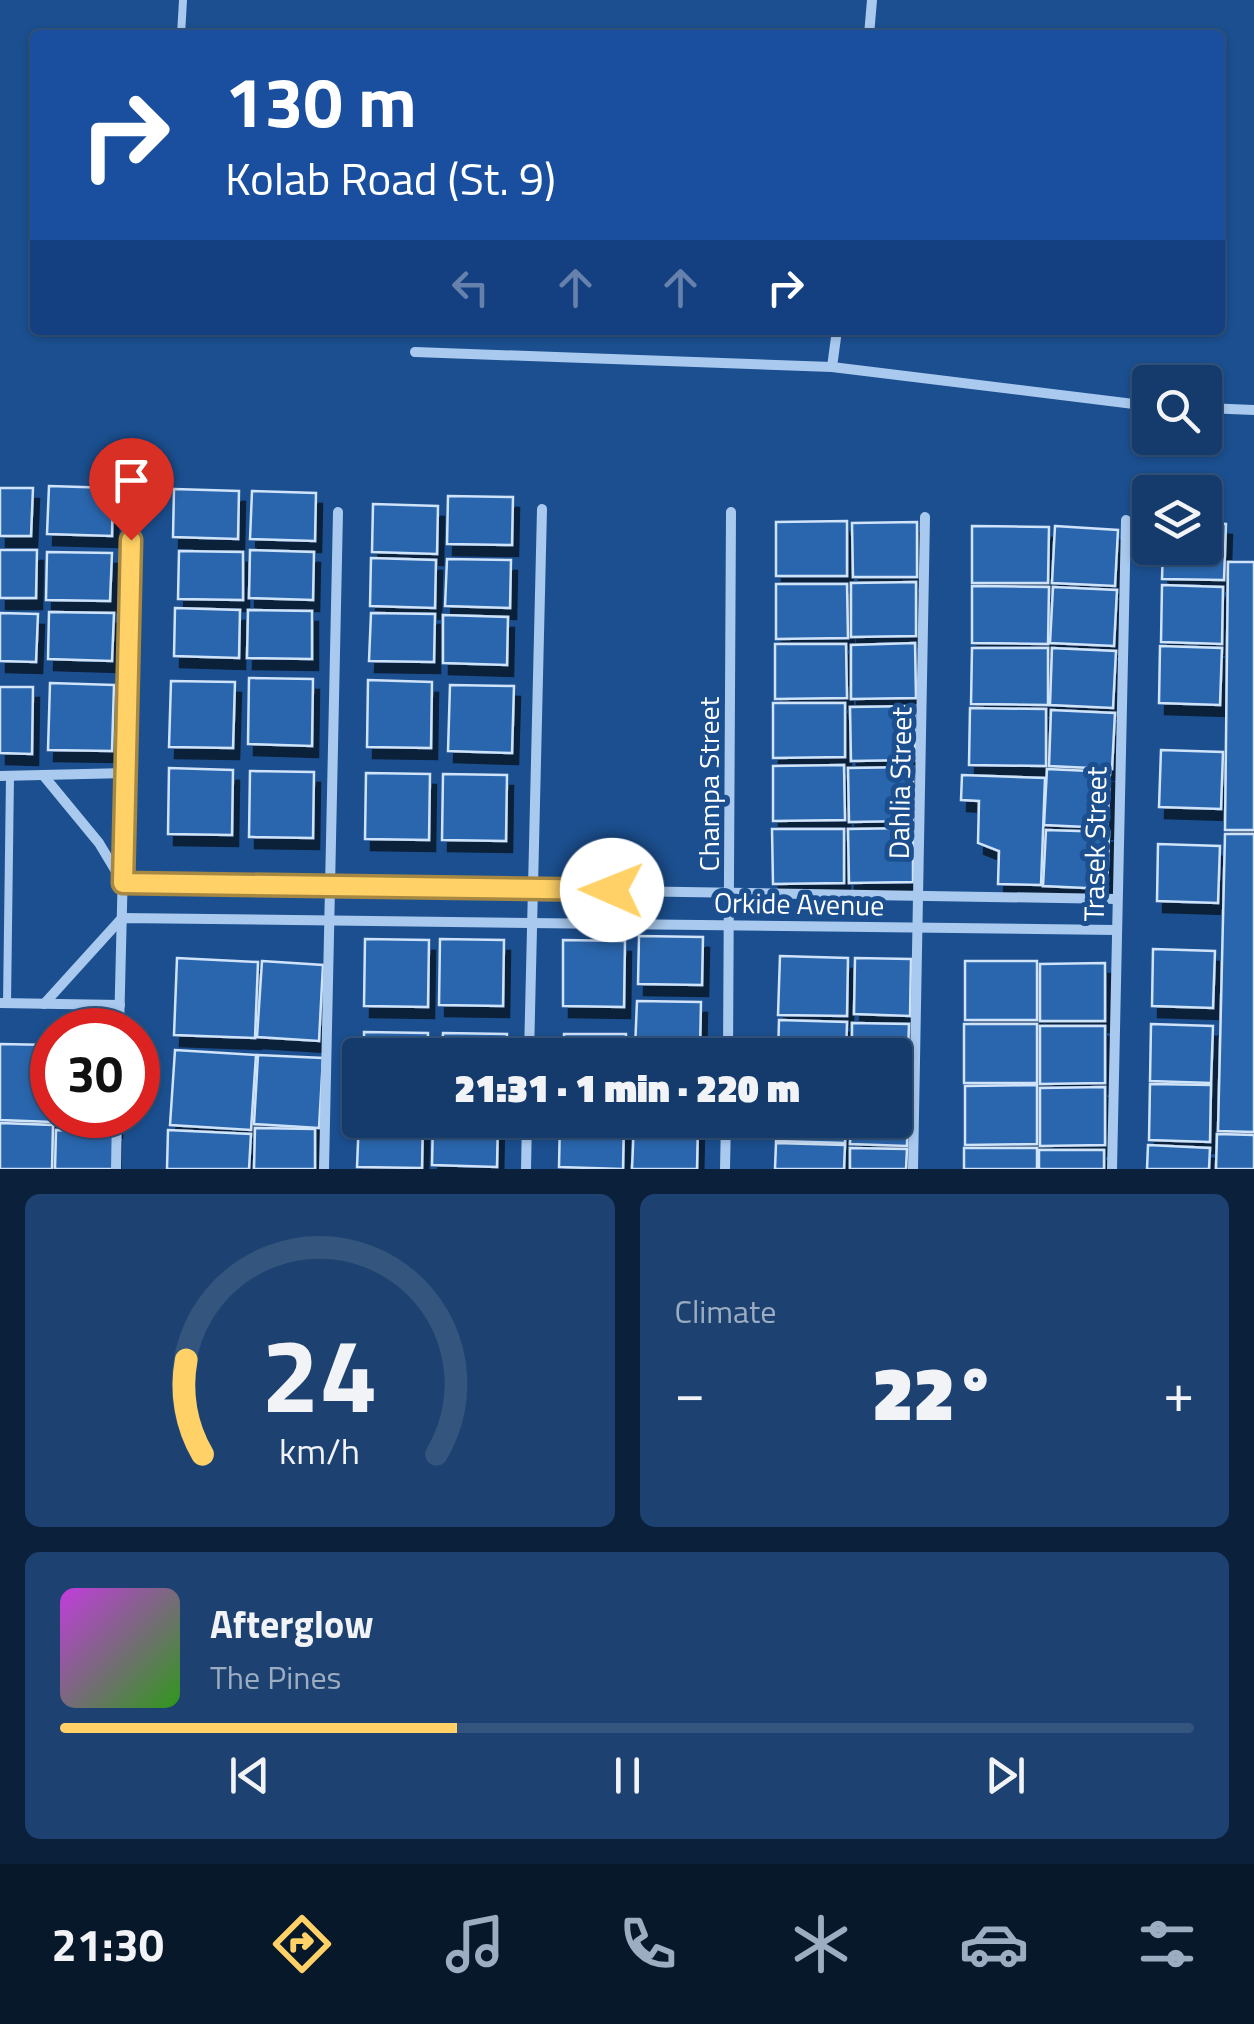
<!DOCTYPE html>
<meta charset="utf-8">
<style>
body{margin:0;font-family:"Titillium Web",sans-serif;background:#1d4271;color:#f1f3f6;height:100vh;display:flex;flex-direction:column;font-size:38px;white-space:nowrap}
*{box-sizing:border-box;margin:0}
p{font-size:32px;color:#9dadc1}
.icon{flex:none;width:55px;height:55px;fill:none;stroke:currentColor;stroke-width:2;stroke-linecap:round;stroke-linejoin:round}
.map{position:relative;height:1169px;overflow:hidden}
.drawer{display:flex;flex-direction:column;gap:25px;padding:25px;background:#0b203b;flex:1}
.drawer>*{flex:none}
.guide{position:absolute;left:30px;top:30px;width:1195px;height:305px;border-radius:10px;box-shadow:0 2px 8px #0004,0 0 0 2px #33557e;background:#1a4fa0;color:#fff;overflow:hidden}
.tools{position:absolute;left:1132px;top:365px;display:grid;gap:20px}
.tools a{display:grid;place-items:center;width:90px;height:90px;border-radius:10px;background:#143b6b;box-shadow:0 2px 8px #0004,0 0 0 2px #33557e;font-size:50px}
.speed{position:absolute;left:30px;top:1008px;display:flex;gap:20px;font-size:50px;font-weight:700;text-align:center}
.speed>*{display:grid;place-content:center;width:130px;height:130px;border-radius:50%;background:#143b6b;box-shadow:0 2px 8px #0004,0 0 0 2px #33557e;line-height:1}
.speed .limit{border:15px solid #d22;background:#fff;color:#111}
.pin{position:absolute;display:grid;place-items:center;width:85px;height:85px;color:#fff;margin:-102px -42px;border-radius:50% 50% 50% 0;rotate:-45deg;box-shadow:0 0 10px #0007}
.pin .icon{rotate:45deg}
.me{position:absolute;width:110px;margin:-55px;rotate:271deg;stroke-linejoin:round;filter:drop-shadow(0 0 8px #0008)}
.turn{display:flex;align-items:center;gap:35px;height:210px;padding:0 30px;font-size:45px}
.turn .icon{width:130px;height:130px;stroke-width:2.5}
.turn b{display:block;font-size:70px;line-height:85px}
.lanes{display:flex;align-items:center;height:95px;padding:0 30px;background:#0003;justify-content:center;gap:50px;direction:ltr}
.lanes .off{opacity:.35}
.big{font-size:75px;font-weight:800;line-height:1.1}
.drawer .tile{flex:1;display:flex;flex-direction:column;justify-content:center;gap:15px;min-width:0;padding:0 35px;border-radius:15px;background:#1d4271}
.drawer .dial{align-items:center;gap:0}
.dial svg{height:260px;overflow:visible;fill:none;stroke:#33557e;stroke-width:7;stroke-linecap:round;text-anchor:middle}
.dial text{fill:#f1f3f6;stroke:none}
.song{display:flex;align-items:center;gap:30px}
.cover{width:120px;height:120px;border-radius:15px;background:linear-gradient(135deg,hsl(290 70% 55%),hsl(110 70% 35%))}
.played{height:10px;border-radius:5px;background:linear-gradient(90deg,#ffd166 35%,#33557e 35%)}
.keys{display:flex;justify-content:space-around;direction:ltr}
.heat{display:flex;justify-content:space-between;align-items:center;font-size:55px;direction:ltr}
.drawer .tiles{flex:1;display:grid;gap:25px;grid-template-columns:1fr 1fr}
.tile:last-child{grid-column:span 2}
.trip{position:absolute;left:342px;top:1038px;width:570px;height:100px;border-radius:10px;background:#143b6b;box-shadow:0 2px 8px #0004,0 0 0 2px #33557e;font-weight:800;line-height:100px;text-align:center}
.dock{display:flex;height:160px;justify-content:space-around;align-items:center;background:#08182b;color:#9dadc1}
.dock .icon{width:70px;height:70px}
.dock .current{color:#ffd166}
.dock b{font-size:45px;color:#f1f3f6}
.map>svg:first-child{display:block}
.building{fill:#2a66ad;stroke:#cfe3fa;stroke-width:2.5;filter:url(#shadow)}
.lines{fill:none;stroke-linecap:round;stroke-linejoin:round}
.service{stroke:#a9c9ee;stroke-width:8}
.minor{stroke:#a9c9ee;stroke-width:10}
.route-casing{stroke:#a68842;stroke-width:25}
.route{stroke:#ffd166;stroke-width:18}
.labels{text-anchor:middle;stroke-width:10;stroke-linejoin:round;paint-order:stroke}
.street-label{font-size:28px;fill:#fff;stroke:#1b4f8f}
</style>
<div class="map">
<svg width="1254" height="1169" viewBox="0 0 1254 1169">
<defs>
<filter id="shadow"><feDropShadow dx="6" dy="11" stdDeviation="0" flood-color="#0009"/></filter>
</defs>
<rect width="100%" height="100%" fill="#1b4f8f"/>
<g class="building">
<polygon points="49,486 113,488 112,536 47,534"/>
<polygon points="0,488 33,488 31,536 0,536"/>
<polygon points="174,489 239,491 238,539 173,537"/>
<polygon points="252,491 316,493 315,541 250,539"/>
<polygon points="448,496 513,497 512,545 447,544"/>
<polygon points="373,504 438,506 437,554 372,552"/>
<polygon points="847,521 847,576 776,576 776,522"/>
<polygon points="917,522 917,577 853,577 852,523"/>
<polygon points="1205,523 1226,524 1224,580 1162,579 1163,548 1205,548"/>
<polygon points="972,526 1049,527 1048,583 972,583"/>
<polygon points="1055,526 1118,530 1115,586 1052,583"/>
<polygon points="0,550 37,550 36,598 0,598"/>
<polygon points="250,550 314,552 313,600 249,598"/>
<polygon points="179,551 243,552 243,600 178,599"/>
<polygon points="47,552 112,553 110,601 46,600"/>
<polygon points="371,558 436,560 435,608 370,606"/>
<polygon points="447,559 511,560 510,608 445,606"/>
<polygon points="1228,562 1254,562 1254,830 1225,830"/>
<polygon points="916,582 916,636 851,637 851,583"/>
<polygon points="776,584 847,584 848,638 776,639"/>
<polygon points="1162,585 1223,587 1222,644 1161,642"/>
<polygon points="972,586 1049,587 1048,644 972,643"/>
<polygon points="1053,587 1117,590 1114,646 1050,643"/>
<polygon points="175,608 240,610 239,658 174,656"/>
<polygon points="248,610 312,611 312,659 247,658"/>
<polygon points="49,612 114,613 112,661 48,659"/>
<polygon points="0,613 38,614 36,662 0,661"/>
<polygon points="371,613 435,614 434,662 369,661"/>
<polygon points="443,615 508,617 507,665 443,663"/>
<polygon points="915,643 916,698 851,699 851,645"/>
<polygon points="775,644 846,644 847,698 775,699"/>
<polygon points="1160,646 1222,648 1220,705 1159,703"/>
<polygon points="972,648 1048,648 1048,705 971,704"/>
<polygon points="1052,648 1116,651 1113,708 1050,705"/>
<polygon points="249,678 313,679 312,746 248,744"/>
<polygon points="368,680 432,682 431,748 367,747"/>
<polygon points="171,681 235,682 233,748 169,747"/>
<polygon points="50,683 114,685 112,751 48,750"/>
<polygon points="450,685 514,686 512,753 448,751"/>
<polygon points="0,687 33,687 32,754 0,753"/>
<polygon points="773,703 845,703 845,757 773,758"/>
<polygon points="915,706 915,760 851,761 850,707"/>
<polygon points="970,708 1046,709 1046,766 969,765"/>
<polygon points="1051,710 1115,713 1112,769 1049,766"/>
<polygon points="1161,750 1223,752 1221,809 1159,807"/>
<polygon points="844,765 845,820 773,821 773,766"/>
<polygon points="913,767 913,821 849,822 848,768"/>
<polygon points="169,768 233,770 232,835 168,834"/>
<polygon points="1047,769 1110,772 1107,828 1044,825"/>
<polygon points="250,771 314,772 313,838 249,837"/>
<polygon points="366,773 430,774 429,840 365,839"/>
<polygon points="443,774 507,775 506,841 442,840"/>
<polygon points="962,775 1045,778 1041,885 998,884 999,851 978,843 979,801 961,800"/>
<polygon points="913,828 913,882 849,883 848,829"/>
<polygon points="772,829 844,829 844,883 773,884"/>
<polygon points="1046,830 1109,832 1107,889 1043,886"/>
<polygon points="1225,834 1254,834 1254,1132 1218,1131"/>
<polygon points="1158,844 1220,846 1218,903 1157,901"/>
<polygon points="639,936 703,937 702,985 638,984"/>
<polygon points="365,939 429,940 428,1007 364,1006"/>
<polygon points="440,939 504,940 503,1006 439,1005"/>
<polygon points="563,940 625,941 624,1007 563,1006"/>
<polygon points="1153,949 1215,951 1213,1008 1152,1006"/>
<polygon points="780,956 848,958 847,1016 778,1015"/>
<polygon points="177,958 258,962 255,1038 174,1035"/>
<polygon points="855,958 911,959 910,1016 854,1014"/>
<polygon points="262,961 323,965 319,1041 257,1037"/>
<rect x="965" y="961" width="72" height="59"/>
<polygon points="1105,963 1105,1021 1040,1021 1040,964"/>
<polygon points="637,1001 701,1002 700,1050 635,1049"/>
<polygon points="779,1020 847,1022 846,1055 778,1055"/>
<polygon points="852,1023 909,1024 907,1081 895,1081 895,1055 852,1055"/>
<rect x="964" y="1024" width="73" height="59"/>
<polygon points="1151,1024 1213,1026 1211,1083 1150,1081"/>
<polygon points="1040,1026 1105,1026 1105,1083 1040,1084"/>
<polygon points="364,1032 428,1033 428,1055 364,1055"/>
<polygon points="443,1033 507,1034 506,1055 442,1055"/>
<rect x="564" y="1034" width="62" height="21"/>
<polygon points="0,1044 52,1045 52,1122 0,1120"/>
<polygon points="175,1050 256,1055 251,1130 170,1125"/>
<polygon points="258,1055 323,1058 319,1128 254,1124"/>
<polygon points="1150,1084 1211,1085 1210,1142 1149,1140"/>
<polygon points="1037,1085 1037,1144 965,1145 965,1086"/>
<polygon points="1105,1087 1105,1145 1040,1146 1040,1088"/>
<polygon points="895,1089 908,1089 907,1146 850,1144 851,1120 895,1120"/>
<polygon points="56,1115 116,1115 116,1127 55,1125"/>
<polygon points="359,1119 423,1120 422,1168 357,1167"/>
<polygon points="433,1120 498,1120 497,1167 432,1165"/>
<polygon points="560,1120 624,1121 623,1169 559,1167"/>
<polygon points="777,1120 846,1120 845,1143 776,1141"/>
<polygon points="0,1123 53,1125 52,1169 0,1169"/>
<polygon points="634,1123 698,1124 697,1169 632,1169"/>
<polygon points="255,1128 315,1129 315,1169 254,1169"/>
<polygon points="56,1130 115,1131 114,1169 55,1169"/>
<polygon points="168,1130 251,1134 249,1169 167,1169"/>
<polygon points="1217,1134 1254,1135 1254,1169 1216,1169"/>
<polygon points="776,1143 845,1145 844,1169 775,1169"/>
<polygon points="1148,1145 1210,1148 1209,1169 1147,1169"/>
<polygon points="850,1148 907,1149 906,1169 850,1169"/>
<rect x="964" y="1148" width="73" height="21"/>
<rect x="1039" y="1150" width="65" height="19"/>
</g>
<g class="lines">
<g class="service">
<polyline points="181,35 183,0"/>
<polyline points="7,1004 10,776"/>
</g>
<g class="minor">
<polyline points="869,35 872,0"/>
<polyline points="415,352 832,367 1150,406"/>
<polyline points="832,367 837,330"/>
<polyline points="1205,408 1254,410"/>
<polyline points="43,775 99,843 123,883 1117,899"/>
<polyline points="0,776 127,773"/>
<polyline points="0,1003 120,1005"/>
<polyline points="44,1004 122,918 1116,930"/>
<polyline points="119,1030 132,501"/>
<polyline points="529,1055 542,509"/>
<polyline points="728,1055 731,512"/>
<polyline points="116,1169 117,1115"/>
<polyline points="324,1169 338,512"/>
<polyline points="526,1169 527,1120"/>
<polyline points="725,1169 726,1120"/>
<polyline points="913,1169 925,517"/>
<polyline points="1112,1169 1126,520"/>
</g>
</g>
<g class="lines">
<defs>
<polyline id="route" points="131,540 123,883 612,890"/>
</defs>
<use href="#route" class="route-casing"/>
<use href="#route" class="route"/>
</g>
<g class="labels">
<g class="street-label">
<text transform="translate(900 783) rotate(-89)" y="10">Dahlia Street</text>
<text transform="translate(709 784) rotate(-90)" y="10">Champa Street</text>
<text transform="translate(1095 844) rotate(-89)" y="10">Trasek Street</text>
<text transform="translate(799 904) rotate(1)" y="10">Orkide Avenue</text>
</g>
</g>
</svg>
<div class="tools">
<a><svg class="icon" aria-label="search" viewBox="0 0 24 24"><circle cx="10" cy="10" r="6"/><path d="M15 15l6 6"/></svg></a>
<a><svg class="icon" aria-label="layers" viewBox="0 0 24 24"><path d="M12 4l9 5-9 5-9-5zM3 14l9 5 9-5"/></svg></a>
</div>
<div class="speed"><div class="limit">30</div></div>
<div class="pin" style="left:131px;top:540px;background:#d93025"><svg class="icon" aria-label="arrive" viewBox="0 0 24 24"><path d="M6 21V4h12l-3 4 3 4H6"/></svg></div>
<svg class="me" style="left:612px;top:890px" viewBox="-20 -20 40 40"><circle r="19" fill="#fff"/><path d="M0-13L10 11 0 6-10 11z" fill="#ffd166"/></svg>
<div class="trip">21:31 · 1 min · 220 m</div>
<div class="guide">
<div class="turn"><svg class="icon" aria-label="right" viewBox="0 0 24 24"><path d="M7 20v-9h11M14 6l5 5-5 5"/></svg><div><b>130 m</b>Kolab Road (St. 9)</div></div>
<div class="lanes"><svg class="icon off" aria-label="left" viewBox="0 0 24 24"><path d="M17 20v-9H6M10 6l-5 5 5 5"/></svg><svg class="icon off" aria-label="ahead" viewBox="0 0 24 24"><path d="M12 20V5M6 11l6-6 6 6"/></svg><svg class="icon off" aria-label="ahead" viewBox="0 0 24 24"><path d="M12 20V5M6 11l6-6 6 6"/></svg><svg class="icon" aria-label="right" viewBox="0 0 24 24"><path d="M7 20v-9h11M14 6l5 5-5 5"/></svg></div>
</div>
</div>
<section class="drawer">
<div class="tiles">
<div class="tile dial"><svg viewBox="0 0 100 80">
<path d="M14 69A42 42 0 1 1 86 69"/>
<path d="M14 69A42 42 0 0 1 9 40" stroke="#ffd166"/>
<text x="50" y="56" font-size="32" font-weight="700">24</text>
<text x="50" y="72" font-size="11">km/h</text>
</svg></div>
<div class="tile"><p>Climate</p>
<div class="heat"><a>−</a><b class="big">22°</b><a>+</a></div>
</div>
<div class="tile">
<div class="song"><i class="cover"></i><div><b>Afterglow</b><p>The Pines</p></div></div>
<div class="played"></div>
<div class="keys"><svg class="icon" aria-label="previous" viewBox="0 0 24 24"><path d="M18 5L8 12l10 7zM5 5v14"/></svg><svg class="icon" aria-label="pause" viewBox="0 0 24 24"><path d="M8 5v14M16 5v14"/></svg><svg class="icon" aria-label="next" viewBox="0 0 24 24"><path d="M6 5l10 7-10 7zM19 5v14"/></svg></div>
</div>
</div>
</section>
<nav class="dock">
<b>21:30</b>
<svg class="icon current" aria-label="directions" viewBox="0 0 24 24"><path d="M12 3l9 9-9 9-9-9zM9 14v-3h6M13 9l2 2-2 2"/></svg>
<svg class="icon" aria-label="music" viewBox="0 0 24 24"><path d="M9 18V5l10-2v13"/><circle cx="6" cy="18" r="3"/><circle cx="16" cy="16" r="3"/></svg>
<svg class="icon" aria-label="phone" viewBox="0 0 24 24"><path d="M5 4h4l2 5-3 2q2 4 5 5l2-3 5 2v4C11 20 4 13 5 4z"/></svg>
<svg class="icon" aria-label="climate" viewBox="0 0 24 24"><path d="M12 3v18M4 7l16 10M4 17L20 7"/></svg>
<svg class="icon" aria-label="car" viewBox="0 0 24 24"><path d="M5 17H2v-5l4-1 3-4h7l3 4 3 1v5h-3M9 17h6M6 11h13"/><circle cx="7" cy="17" r="2"/><circle cx="17" cy="17" r="2"/></svg>
<svg class="icon" aria-label="filters" viewBox="0 0 24 24"><path d="M4 7h16M4 17h16"/><circle cx="9" cy="7" r="2"/><circle cx="15" cy="17" r="2"/></svg>
</nav>
